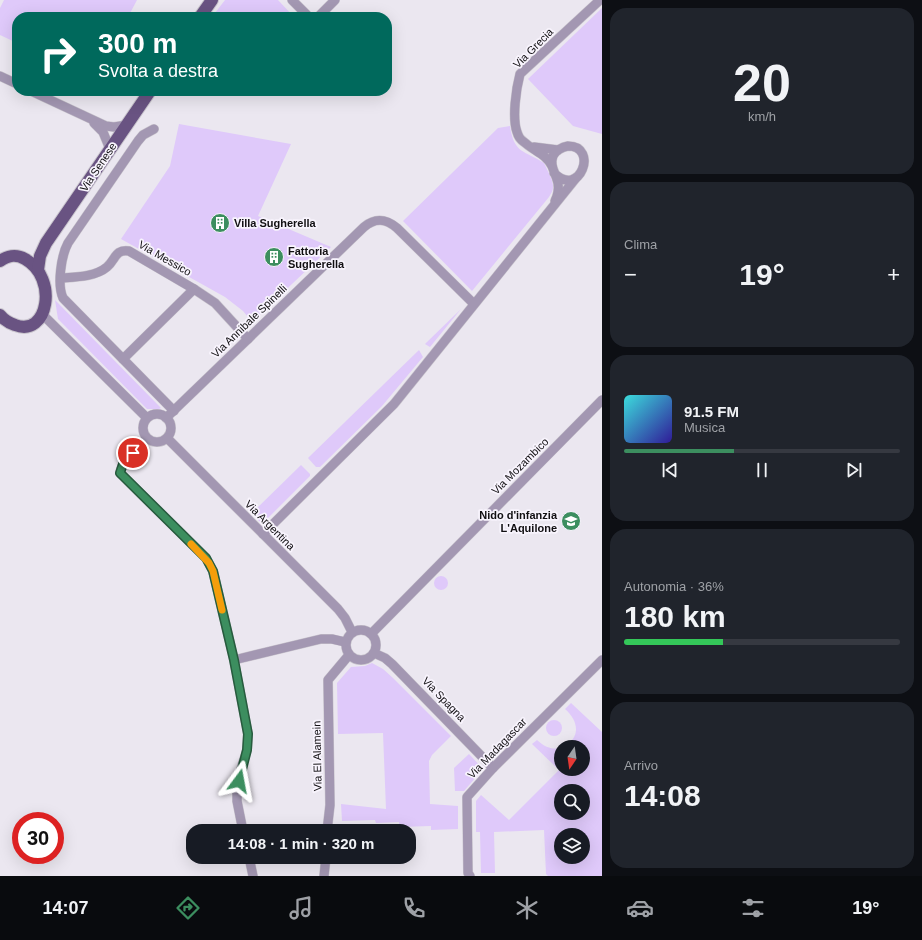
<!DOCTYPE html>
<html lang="it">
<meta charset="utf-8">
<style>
body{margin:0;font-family:Arial,sans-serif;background:#20242c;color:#f1f3f6;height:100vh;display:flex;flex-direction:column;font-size:15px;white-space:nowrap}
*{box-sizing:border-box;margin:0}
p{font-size:13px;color:#9ea1a6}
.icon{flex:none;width:22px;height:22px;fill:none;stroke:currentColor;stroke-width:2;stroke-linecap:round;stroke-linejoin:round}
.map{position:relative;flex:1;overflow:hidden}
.drawer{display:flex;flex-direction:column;gap:8px;padding:8px;background:#0d0f14;width:320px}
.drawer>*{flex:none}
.top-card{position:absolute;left:12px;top:12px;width:380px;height:84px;border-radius:16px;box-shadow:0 4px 16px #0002;background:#00695c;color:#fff;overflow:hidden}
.needle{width:26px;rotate:193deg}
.fabs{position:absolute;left:554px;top:740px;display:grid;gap:8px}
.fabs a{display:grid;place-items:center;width:36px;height:36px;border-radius:50%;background:#171b24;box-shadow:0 4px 16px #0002;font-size:20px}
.speed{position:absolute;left:12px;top:812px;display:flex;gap:8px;font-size:20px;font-weight:700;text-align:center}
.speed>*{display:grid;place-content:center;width:52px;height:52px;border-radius:50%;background:#171b24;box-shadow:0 4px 16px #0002;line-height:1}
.speed .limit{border:6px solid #d22;background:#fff;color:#111}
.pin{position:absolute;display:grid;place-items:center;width:34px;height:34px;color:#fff;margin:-17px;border:2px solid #fff;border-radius:50%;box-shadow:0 1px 4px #0007}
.me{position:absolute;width:44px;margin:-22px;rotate:13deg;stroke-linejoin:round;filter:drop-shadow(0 0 3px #0008)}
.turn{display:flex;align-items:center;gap:14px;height:84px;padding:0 20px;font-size:18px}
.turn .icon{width:52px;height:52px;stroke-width:2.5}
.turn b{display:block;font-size:28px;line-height:34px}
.big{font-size:30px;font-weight:600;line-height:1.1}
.drawer .card{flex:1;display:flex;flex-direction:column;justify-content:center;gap:6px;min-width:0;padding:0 14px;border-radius:16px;background:#20242c}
.drawer .dial{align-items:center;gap:0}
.dial b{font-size:52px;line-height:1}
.song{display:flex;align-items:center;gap:12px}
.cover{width:48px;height:48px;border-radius:6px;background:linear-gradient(135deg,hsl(180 70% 55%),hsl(250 70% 35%))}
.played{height:4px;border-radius:2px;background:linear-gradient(90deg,#3c8e5f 40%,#363941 40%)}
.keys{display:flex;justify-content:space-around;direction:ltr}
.heat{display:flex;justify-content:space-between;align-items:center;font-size:22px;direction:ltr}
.charge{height:6px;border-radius:3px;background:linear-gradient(90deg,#34c759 36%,#363941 0)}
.trip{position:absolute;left:186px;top:824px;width:230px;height:40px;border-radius:16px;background:#171b24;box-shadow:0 4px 16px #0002;font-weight:600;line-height:40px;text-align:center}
.menu{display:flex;height:64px;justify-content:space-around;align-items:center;background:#090b0e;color:#9ea1a6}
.menu .icon{width:28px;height:28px}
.menu .active{color:#3c8e5f}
.menu b{font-size:18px;color:#f1f3f6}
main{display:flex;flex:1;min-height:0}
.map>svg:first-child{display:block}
.green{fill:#dfc9fa;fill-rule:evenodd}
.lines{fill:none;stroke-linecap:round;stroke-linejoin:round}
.minor-casing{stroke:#c8c4cc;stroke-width:10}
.major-casing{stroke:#c8c4cc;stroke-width:14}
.minor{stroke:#a397b2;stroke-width:9}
.major{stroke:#695382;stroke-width:12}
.route-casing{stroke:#275c3e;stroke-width:10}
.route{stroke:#3c8e5f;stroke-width:7}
.slow{stroke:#f59e0b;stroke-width:7}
.labels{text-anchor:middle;stroke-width:3.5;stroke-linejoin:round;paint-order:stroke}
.street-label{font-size:11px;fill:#110f12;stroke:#f8f4fd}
.poi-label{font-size:11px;font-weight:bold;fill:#110f12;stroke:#f8f4fd;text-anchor:start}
</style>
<main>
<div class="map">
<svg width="602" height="876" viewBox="0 0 602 876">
<rect width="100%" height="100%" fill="#ebe7f0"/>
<g class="green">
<polygon points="4,0 137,0 128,17 17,17 17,43 0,35 0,8"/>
<polygon points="225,0 278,0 294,17 212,17"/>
<polygon points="602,8 602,134 573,126 528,79"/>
<polygon points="179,124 291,144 258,216 331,247 252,322 243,311 225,297 121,239 170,166"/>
<path d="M510,126C514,154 524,150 544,163C547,170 554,181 553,188C553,191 550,195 549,197L472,291L403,221L498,128Z"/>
<polygon points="55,300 161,408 159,409 147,409 58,319"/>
<polygon points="461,309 430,347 425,344"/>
<polygon points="419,350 423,357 382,406 320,467 316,467 308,458"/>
<polygon points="301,465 310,474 310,476 262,524 252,513"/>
<circle cx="441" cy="583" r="7"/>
<polygon points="372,663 383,669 393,678 451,736 432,755 429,761 430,804 458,806 458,829 431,830 431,826 399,827 399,822 376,823 375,820 342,821 341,804 386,809 383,733 338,734 337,683 351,667 365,666"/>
<path d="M571,703L602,732V876H548L546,874L544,830L494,832L495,873H481L480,832H476V801L481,795L509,820L559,770L532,744L537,740C545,747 551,750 561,748V769H583V747H563C581,738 579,721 565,709ZM561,791H583V813H561ZM561,835H583V857H561Z"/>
<circle cx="554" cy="728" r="8"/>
<polygon points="469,754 483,769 464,791 455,791 454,768"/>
</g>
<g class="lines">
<defs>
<g id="minor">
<polyline points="292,0 309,17"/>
<polyline points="318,17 335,0"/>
<polyline points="0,76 17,84"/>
<polyline points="31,91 106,126 114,127 127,125"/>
<polyline points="94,123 103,132 110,149"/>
<path d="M154,129L143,135L138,141L68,243C61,256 57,285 63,298L174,411"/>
<polyline points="534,147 558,150"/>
<path d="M552,166C546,154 534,151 524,142C521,140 518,136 517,132C512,118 516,89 520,74L600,0"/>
<path d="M554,173C580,199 599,146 568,146C562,147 555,151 553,156C549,166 556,173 558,183C559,189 558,195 555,201"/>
<path d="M61,278C76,277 95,277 107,267C116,259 115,249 129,251L194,289L215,303L248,339"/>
<polyline points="42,314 147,418"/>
<polyline points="123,359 194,289"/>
<circle cx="157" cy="428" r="14"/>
<path d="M166,418L364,227C376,217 386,219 397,228L474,304"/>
<polyline points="167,438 338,609 345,618 352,632"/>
<path d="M147,439C138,448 122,459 120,473L206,558L213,571L234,660L248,734L247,750L241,769L237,792V801L243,831"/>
<polyline points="263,534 394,404 576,178"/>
<circle cx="361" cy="645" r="15"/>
<polyline points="371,634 602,400"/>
<polyline points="374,653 385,658 392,664 493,768"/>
<polyline points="234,660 321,639 332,639 345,642"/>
<polyline points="327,831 330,805 328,680 349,655"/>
<polyline points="249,857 253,876"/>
<polyline points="324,876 326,857"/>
<polyline points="470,876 468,873 467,797 493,768 602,660"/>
</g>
<g id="major">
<polyline points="200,17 212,0"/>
<path d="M0,261C9,255 16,254 25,259C59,278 48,338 15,325C9,323 4,320 0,315"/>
<polyline points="38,270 40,256 46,243 150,91"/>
</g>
</defs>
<use href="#minor" class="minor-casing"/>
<use href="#major" class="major-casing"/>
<use href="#minor" class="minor"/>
<use href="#major" class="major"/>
</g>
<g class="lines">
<defs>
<polyline id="route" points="133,453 123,464 120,473 206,558 213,571 234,660 248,734 247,750 239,781"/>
</defs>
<use href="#route" class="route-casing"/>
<use href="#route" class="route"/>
<polyline class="slow" points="191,544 209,563 213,571 222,610"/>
</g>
<defs>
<symbol id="building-disc" viewBox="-11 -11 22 22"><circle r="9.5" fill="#3c8e5f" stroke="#f8f4fd"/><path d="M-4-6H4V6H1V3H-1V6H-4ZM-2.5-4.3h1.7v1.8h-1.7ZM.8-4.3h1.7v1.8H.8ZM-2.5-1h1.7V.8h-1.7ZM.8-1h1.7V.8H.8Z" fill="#fff"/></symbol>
<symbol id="school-disc" viewBox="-11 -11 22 22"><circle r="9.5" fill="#3c8e5f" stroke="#f8f4fd"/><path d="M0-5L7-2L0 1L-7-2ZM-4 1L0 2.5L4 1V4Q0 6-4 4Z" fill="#fff"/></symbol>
</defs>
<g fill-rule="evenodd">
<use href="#building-disc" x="209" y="212" width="22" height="22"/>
<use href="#building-disc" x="263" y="246" width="22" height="22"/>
<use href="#school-disc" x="560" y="510" width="22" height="22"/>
</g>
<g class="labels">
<g class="street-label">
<text transform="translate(533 48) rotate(-45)" y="4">Via Grecia</text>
<text transform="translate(98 167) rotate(-56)" y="4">Via Senese</text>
<text transform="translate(165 258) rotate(30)" y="4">Via Messico</text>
<text transform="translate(249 321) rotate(-44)" y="4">Via Annibale Spinelli</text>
<text transform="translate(520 466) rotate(-45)" y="4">Via Mozambico</text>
<text transform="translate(270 525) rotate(45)" y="4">Via Argentina</text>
<text transform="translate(444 699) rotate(46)" y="4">Via Spagna</text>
<text transform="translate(497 748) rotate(-46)" y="4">Via Madagascar</text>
<text transform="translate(317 756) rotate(-91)" y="4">Via El Alamein</text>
</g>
<g class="poi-label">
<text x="234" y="227">Villa Sugherella</text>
<text x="288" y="255">Fattoria<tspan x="288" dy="13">Sugherella</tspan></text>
<text x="557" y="519" text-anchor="end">Nido d'infanzia<tspan x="557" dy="13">L'Aquilone</tspan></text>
</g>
</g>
</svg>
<div class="fabs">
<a><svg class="needle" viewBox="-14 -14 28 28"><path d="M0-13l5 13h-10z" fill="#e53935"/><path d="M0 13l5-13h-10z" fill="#9ea1a6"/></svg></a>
<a><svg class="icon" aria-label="search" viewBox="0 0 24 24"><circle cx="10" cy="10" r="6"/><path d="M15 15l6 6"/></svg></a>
<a><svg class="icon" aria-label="layers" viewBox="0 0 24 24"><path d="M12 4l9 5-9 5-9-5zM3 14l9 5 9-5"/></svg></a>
</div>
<div class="speed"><div class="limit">30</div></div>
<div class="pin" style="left:133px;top:453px;background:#d93025"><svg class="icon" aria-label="arrive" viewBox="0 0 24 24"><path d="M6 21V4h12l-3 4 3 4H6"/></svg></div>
<svg class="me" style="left:239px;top:781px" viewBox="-20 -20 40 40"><path d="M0-17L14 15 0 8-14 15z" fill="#3c8e5f" stroke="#fff" stroke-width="4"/></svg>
<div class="trip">14:08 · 1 min · 320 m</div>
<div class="top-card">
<div class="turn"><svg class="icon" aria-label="right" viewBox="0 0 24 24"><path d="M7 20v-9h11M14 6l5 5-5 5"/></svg><div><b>300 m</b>Svolta a destra</div></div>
</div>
</div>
<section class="drawer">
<div class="card dial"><b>20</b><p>km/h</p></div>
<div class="card"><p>Clima</p>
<div class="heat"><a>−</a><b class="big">19°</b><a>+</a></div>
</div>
<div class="card">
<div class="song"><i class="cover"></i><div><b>91.5 FM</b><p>Musica</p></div></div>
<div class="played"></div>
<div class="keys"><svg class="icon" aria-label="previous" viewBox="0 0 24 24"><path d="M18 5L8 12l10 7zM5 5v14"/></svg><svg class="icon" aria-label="pause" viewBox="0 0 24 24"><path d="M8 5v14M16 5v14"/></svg><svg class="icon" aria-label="next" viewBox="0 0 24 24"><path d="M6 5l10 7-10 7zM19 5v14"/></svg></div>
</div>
<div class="card"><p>Autonomia · 36%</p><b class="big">180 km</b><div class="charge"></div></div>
<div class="card"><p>Arrivo</p><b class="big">14:08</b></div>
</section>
</main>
<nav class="menu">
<b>14:07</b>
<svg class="icon active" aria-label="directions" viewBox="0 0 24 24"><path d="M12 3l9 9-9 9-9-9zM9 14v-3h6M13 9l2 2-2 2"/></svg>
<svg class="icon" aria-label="music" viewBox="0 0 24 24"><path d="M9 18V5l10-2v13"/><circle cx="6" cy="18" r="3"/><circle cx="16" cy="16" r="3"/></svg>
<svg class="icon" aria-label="phone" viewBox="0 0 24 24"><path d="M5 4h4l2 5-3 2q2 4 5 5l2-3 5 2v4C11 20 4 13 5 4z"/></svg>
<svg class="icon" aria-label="climate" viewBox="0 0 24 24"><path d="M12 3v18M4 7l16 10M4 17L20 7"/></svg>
<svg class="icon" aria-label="car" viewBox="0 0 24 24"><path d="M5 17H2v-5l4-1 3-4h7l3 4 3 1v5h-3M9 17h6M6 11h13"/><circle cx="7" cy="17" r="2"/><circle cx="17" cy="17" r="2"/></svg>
<svg class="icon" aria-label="filters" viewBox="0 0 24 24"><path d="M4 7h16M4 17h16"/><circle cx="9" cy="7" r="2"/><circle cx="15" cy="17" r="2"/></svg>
<b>19°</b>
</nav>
